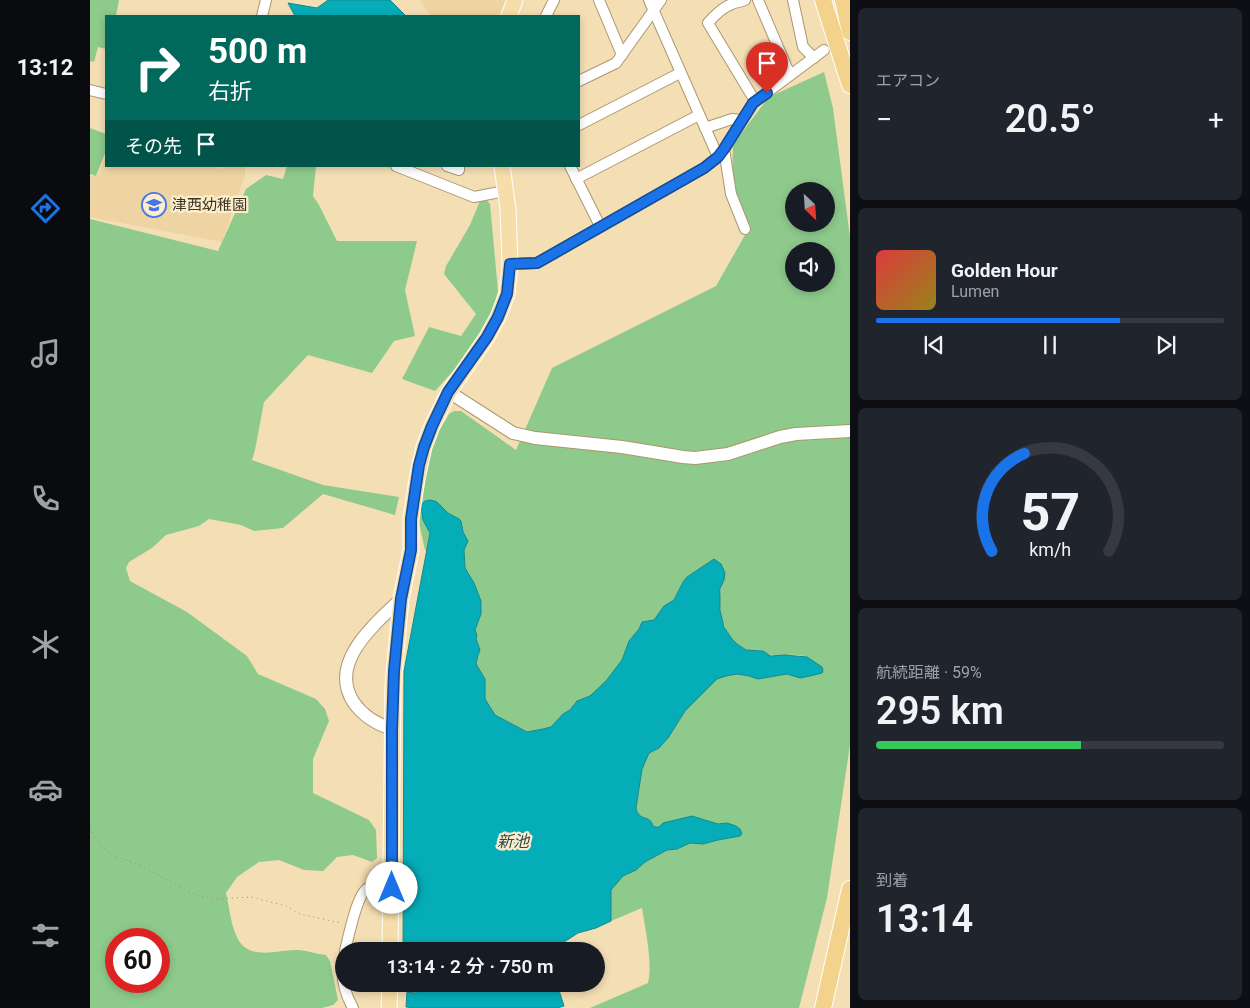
<!DOCTYPE html>
<html lang="ja">
<meta charset="utf-8">
<style>
body{margin:0;font-family:Roboto,"Noto Sans JP",sans-serif;background:#20242c;color:#f1f3f6;height:100vh;display:flex;flex-direction:column;font-size:19px;white-space:nowrap}
*{box-sizing:border-box;margin:0}
p{font-size:16px;color:#9ea1a6}
.icon{flex:none;width:28px;height:28px;fill:none;stroke:currentColor;stroke-width:2;stroke-linecap:round;stroke-linejoin:round}
.map{position:relative;flex:1;overflow:hidden}
.details{display:flex;flex-direction:column;gap:8px;padding:8px;background:#0d0f14;width:400px}
.details>*{flex:none}
.top-card{position:absolute;left:15px;top:15px;width:475px;height:152px;border-radius:0px;box-shadow:0 2px 8px #0003;background:#00695c;color:#fff;overflow:hidden}
.needle{width:32px;rotate:155deg}
.controls{position:absolute;left:695px;top:182px;display:grid;gap:10px}
.controls a{display:grid;place-items:center;width:50px;height:50px;border-radius:50%;background:#171b24;box-shadow:0 2px 8px #0003;font-size:25px}
.speed{position:absolute;left:15px;top:928px;display:flex;gap:10px;font-size:25px;font-weight:700;text-align:center}
.speed>*{display:grid;place-content:center;width:65px;height:65px;border-radius:50%;background:#171b24;box-shadow:0 2px 8px #0003;line-height:1}
.speed .limit{border:8px solid #d22;background:#fff;color:#111}
.pin{position:absolute;display:grid;place-items:center;width:42px;height:42px;color:#fff;margin:-51px -21px;border-radius:50% 50% 50% 0;rotate:-45deg;box-shadow:0 0 5px #0007}
.pin .icon{rotate:45deg}
.me{position:absolute;width:55px;margin:-28px;rotate:0deg;stroke-linejoin:round;filter:drop-shadow(0 0 4px #0008)}
.turn{display:flex;align-items:center;gap:18px;height:105px;padding:0 20px;font-size:22px}
.turn .icon{width:65px;height:65px;stroke-width:2.5}
.turn b{display:block;font-size:35px;line-height:42px}
.then{display:flex;align-items:center;height:48px;padding:0 20px;background:#0003;gap:10px;font-size:19px}
.big{font-size:38px;font-weight:600;line-height:1.1}
.details .tile{flex:1;display:flex;flex-direction:column;justify-content:center;gap:8px;min-width:0;padding:0 18px;border-radius:8px;background:#20242c}
.details .dial{align-items:center;gap:0}
.dial svg{height:130px;overflow:visible;fill:none;stroke:#363941;stroke-width:7;stroke-linecap:round;text-anchor:middle}
.dial text{fill:#f1f3f6;stroke:none}
.song{display:flex;align-items:center;gap:15px}
.cover{width:60px;height:60px;border-radius:8px;background:linear-gradient(135deg,hsl(0 70% 55%),hsl(50 70% 35%))}
.played{height:5px;border-radius:2px;background:linear-gradient(90deg,#1a73e8 70%,#363941 70%)}
.keys{display:flex;justify-content:space-around;direction:ltr}
.heat{display:flex;justify-content:space-between;align-items:center;font-size:28px;direction:ltr}
.charge{height:8px;border-radius:4px;background:linear-gradient(90deg,#34c759 59%,#363941 0)}
.trip{position:absolute;left:245px;top:942px;width:270px;height:50px;border-radius:25px;background:#171b24;box-shadow:0 2px 8px #0003;font-weight:600;line-height:50px;text-align:center}
main{display:flex;flex:1;min-height:0}
.dock{display:flex;flex-direction:column;width:90px;justify-content:space-around;align-items:center;background:#090b0e;color:#9ea1a6}
.dock .icon{width:35px;height:35px}
.dock .selected{color:#1a73e8}
.dock b{font-size:22px;color:#f1f3f6}
.map>svg:first-child{display:block}
.built{fill:#edd4a2}
.green{fill:#8eca8c;fill-rule:evenodd}
.water{fill:#05adb9;stroke:#16898c}
.lines{fill:none;stroke-linecap:round;stroke-linejoin:round}
.minor-casing{stroke:#ab976f;stroke-width:12}
.tertiary-casing{stroke:#ab976f;stroke-width:14}
.primary-casing{stroke:#fff;stroke-width:17}
.trunk-casing{stroke:#fff;stroke-width:18}
.path{stroke:#9d8e70;stroke-width:1;stroke-dasharray:1 4;stroke-linecap:butt}
.minor{stroke:#fff;stroke-width:10}
.tertiary{stroke:#fff;stroke-width:12}
.primary{stroke:#f6dda9;stroke-width:15}
.trunk{stroke:#f3d28c;stroke-width:16}
.route-casing{stroke:#114b97;stroke-width:12}
.route{stroke:#1a73e8;stroke-width:9}
.labels{text-anchor:middle;stroke-width:4.5;stroke-linejoin:round;paint-order:stroke}
.poi-label{font-size:15px;fill:#3d3524;stroke:#feedcb;text-anchor:start}
.water-label{font-size:16px;font-style:italic;fill:#2d4a4d;stroke:#feedcb}
</style>
<main>
<nav class="dock">
<b>13:12</b>
<svg class="icon selected" aria-label="directions" viewBox="0 0 24 24"><path d="M12 3l9 9-9 9-9-9zM9 14v-3h6M13 9l2 2-2 2"/></svg>
<svg class="icon" aria-label="music" viewBox="0 0 24 24"><path d="M9 18V5l10-2v13"/><circle cx="6" cy="18" r="3"/><circle cx="16" cy="16" r="3"/></svg>
<svg class="icon" aria-label="phone" viewBox="0 0 24 24"><path d="M5 4h4l2 5-3 2q2 4 5 5l2-3 5 2v4C11 20 4 13 5 4z"/></svg>
<svg class="icon" aria-label="climate" viewBox="0 0 24 24"><path d="M12 3v18M4 7l16 10M4 17L20 7"/></svg>
<svg class="icon" aria-label="car" viewBox="0 0 24 24"><path d="M5 17H2v-5l4-1 3-4h7l3 4 3 1v5h-3M9 17h6M6 11h13"/><circle cx="7" cy="17" r="2"/><circle cx="17" cy="17" r="2"/></svg>
<svg class="icon" aria-label="filters" viewBox="0 0 24 24"><path d="M4 7h16M4 17h16"/><circle cx="9" cy="7" r="2"/><circle cx="15" cy="17" r="2"/></svg>
</nav>
<div class="map">
<svg width="760" height="1008" viewBox="0 0 760 1008">
<rect width="100%" height="100%" fill="#f4dfb5"/>
<g class="built">
<polygon points="330,0 416,0 409,16 341,16"/>
<polygon points="16,156 16,166 125,166 125,168 133,169 134,166 155,166 155,175 132,242 0,217 0,176 7,177"/>
</g>
<g class="green">
<polygon points="0,0 29,0 26,16 16,16 16,49 8,47 4,62 0,61"/>
<path d="M734,72L743,108L760,237V745L737,898L709,1008H500L558,983C563,964 555,928 552,908L521,921V890L533,876L546,870L555,862L577,850L587,849L600,843L613,844L628,840L650,836L637,823L628,824L602,816L565,828L563,826C561,819 556,818 549,815L546,808L552,769L559,752L569,748L578,738L595,711L627,679L636,676L647,674L659,676L668,679L697,674L710,678L721,660C711,652 696,656 684,655C679,655 677,652 673,651C668,649 662,651 657,650C644,647 635,630 632,618C629,605 629,592 634,580L624,559L597,577L593,582L584,600L574,606L564,620L552,622L549,629L539,641L532,660L516,681L500,696L487,701L480,710L473,714L461,727L453,729L437,732L405,715L395,699V679L386,664L388,655L390,650L386,639L387,635L385,630L391,614L384,583L375,568L374,550L377,541L373,532L371,521L369,519L358,513L347,502L333,520L340,533L337,550H335L328,519L327,501L343,441L359,414L364,411H371L426,450L462,368L626,286L659,228L642,184L643,144L679,97ZM704,191H736V224H704ZM704,251H736V284H704Z"/>
<polygon points="0,128 16,134 16,151 6,176 0,174"/>
<path d="M197,166H226L223,196L229,205L247,241H327L315,290L325,336L304,341L282,373L218,355L174,402L165,450L162,460L233,485L309,497L305,515L233,494L193,528L164,531L151,525L119,519L109,526L76,535L62,548L39,562L36,568L40,581L97,612L157,656L168,674L226,699L235,709L239,721L223,759V793L279,820L286,830L287,858L282,862L263,855L247,857L233,871L214,870L189,860L169,862L147,877L136,893C139,906 141,924 146,935C157,963 188,949 209,950C218,951 227,954 236,955L240,961L248,1000L243,1005L232,1008H0V219L128,251L156,189L176,175L193,179ZM26,939H69V981H26Z"/>
<polygon points="396,199 400,204 408,291 400,321 375,358 345,391 312,379 339,327 371,336 386,314 354,274 356,266 380,225 390,201"/>
</g>
<g class="water">
<polygon points="238,0 300,0 316,16 205,16 198,3 227,8"/>
<path d="M341,500L347,502L358,513L369,519L371,521L373,532L378,541L374,550L375,568L384,583L391,601V614L385,630L387,635L386,639L390,650L388,655L386,664L395,679V699L405,715L437,732L453,729L461,727L473,714L480,710L487,701L500,696L516,681L532,660L539,641L549,629L552,622L564,620L574,606L584,600L593,582L597,577L624,559L631,564L635,573L634,580L630,589V610L634,627L642,639L647,644L656,650L673,651L681,656L695,655L717,657L732,667L733,671L732,673L720,676L710,678L697,674L668,679L659,676L647,674L636,676L627,679L595,711L578,738L569,748L559,753L552,769L546,808C549,822 560,814 563,826L565,827H569L573,823L602,816L628,824L637,823L646,826L650,829L652,834L650,836L628,840L613,844L600,843L587,849L577,850L555,862L546,870L533,876L521,890V921L506,928L488,933L474,942L466,951H313L314,671L340,533L333,520L331,505L335,501Z"/>
<polygon points="312,984 467,984 474,1006 467,1008 326,1008 316,1007 317,992 326,993 326,991 312,990"/>
</g>
<g class="lines">
<defs>
<g id="minor">
<polyline points="509,0 532,55"/>
<polyline points="559,0 628,157"/>
<path d="M655,0C651,2 646,2 642,4C633,7 624,16 618,23L665,101"/>
<polyline points="668,0 700,75"/>
<polyline points="703,0 713,47 724,58"/>
<polyline points="172,16 176,0"/>
<polyline points="456,16 464,0"/>
<polyline points="489,81 526,63 571,0"/>
<polyline points="0,90 16,94"/>
<polyline points="489,125 590,73"/>
<polyline points="615,128 642,119 652,120"/>
<polyline points="634,149 641,194 655,229"/>
<polyline points="306,166 384,197 415,191"/>
<polyline points="357,166 369,170 369,166"/>
<polyline points="480,166 510,226"/>
<polyline points="486,179 609,115"/>
<polyline points="420,264 447,263 614,168 628,157 634,149 663,103 734,50"/>
<path d="M255,951C258,939 267,893 278,888C285,885 294,887 302,888"/>
<path d="M254,957C250,975 254,992 263,1008"/>
</g>
<g id="tertiary">
<polyline points="359,392 423,433 445,438 532,447 593,457 605,458 638,454 690,437 706,434 760,431"/>
<path d="M302,729C286,724 274,717 264,703C237,663 285,624 311,599"/>
</g>
<g id="primary">
<polyline points="419,16 425,0"/>
<polyline points="300,951 303,684 311,599 321,550 321,519 327,479 334,447 342,426 359,392 397,337 408,317 417,294 420,264 418,209 412,166"/>
<polyline points="299,1008 300,984"/>
</g>
<g id="trunk">
<polyline points="733,0 760,85"/>
<polyline points="753,0 760,32"/>
<polyline points="733,1008 760,889"/>
</g>
</defs>
<use href="#minor" class="minor-casing"/>
<use href="#tertiary" class="tertiary-casing"/>
<use href="#primary" class="primary-casing"/>
<use href="#trunk" class="trunk-casing"/>
<polyline class="path" points="0,828 10,845 22,855 50,865 103,894 114,897 128,899 161,897 196,906 210,914 251,923"/>
<use href="#minor" class="minor"/>
<use href="#tertiary" class="tertiary"/>
<use href="#primary" class="primary"/>
<use href="#trunk" class="trunk"/>
</g>
<g class="lines">
<defs>
<polyline id="route" points="302,888 302,729 304,671 311,599 321,550 321,519 329,465 334,447 342,426 358,392 397,337 408,317 417,294 420,264 447,263 614,168 628,157 634,149 663,103 677,93"/>
</defs>
<use href="#route" class="route-casing"/>
<use href="#route" class="route"/>
</g>
<defs>
<symbol id="school-ring" viewBox="-11 -11 22 22"><circle r="9.5" fill="#feedcb" stroke="#4476e7" stroke-width="1.5"/><path d="M0-5L7-2L0 1L-7-2ZM-4 1L0 2.5L4 1V4Q0 6-4 4Z" fill="#4476e7"/></symbol>
</defs>
<g fill-rule="evenodd">
<use href="#school-ring" x="50" y="191" width="28" height="28"/>
</g>
<g class="labels">
<g class="poi-label">
<text x="82" y="210">津西幼稚園</text>
</g>
<g class="water-label">
<text x="423" y="847">新池</text>
</g>
</g>
</svg>
<div class="controls">
<a><svg class="needle" viewBox="-14 -14 28 28"><path d="M0-13l5 13h-10z" fill="#e53935"/><path d="M0 13l5-13h-10z" fill="#9ea1a6"/></svg></a>
<a><svg class="icon" aria-label="sound" viewBox="0 0 24 24"><path d="M4 9h4l5-4v14l-5-4H4zM17 9q2 3 0 6"/></svg></a>
</div>
<div class="speed"><div class="limit">60</div></div>
<div class="pin" style="left:677px;top:93px;background:#d93025"><svg class="icon" aria-label="arrive" viewBox="0 0 24 24"><path d="M6 21V4h12l-3 4 3 4H6"/></svg></div>
<svg class="me" style="left:302px;top:888px" viewBox="-20 -20 40 40"><circle r="19" fill="#fff"/><path d="M0-13L10 11 0 6-10 11z" fill="#1a73e8"/></svg>
<div class="trip">13:14 · 2 分 · 750 m</div>
<div class="top-card">
<div class="turn"><svg class="icon" aria-label="right" viewBox="0 0 24 24"><path d="M7 20v-9h11M14 6l5 5-5 5"/></svg><div><b>500 m</b>右折</div></div>
<div class="then">その先<svg class="icon" aria-label="arrive" viewBox="0 0 24 24"><path d="M6 21V4h12l-3 4 3 4H6"/></svg></div>
</div>
</div>
<section class="details">
<div class="tile"><p>エアコン</p>
<div class="heat"><a>−</a><b class="big">20.5°</b><a>+</a></div>
</div>
<div class="tile">
<div class="song"><i class="cover"></i><div><b>Golden Hour</b><p>Lumen</p></div></div>
<div class="played"></div>
<div class="keys"><svg class="icon" aria-label="previous" viewBox="0 0 24 24"><path d="M18 5L8 12l10 7zM5 5v14"/></svg><svg class="icon" aria-label="pause" viewBox="0 0 24 24"><path d="M8 5v14M16 5v14"/></svg><svg class="icon" aria-label="next" viewBox="0 0 24 24"><path d="M6 5l10 7-10 7zM19 5v14"/></svg></div>
</div>
<div class="tile dial"><svg viewBox="0 0 100 80">
<path d="M14 69A42 42 0 1 1 86 69"/>
<path d="M14 69A42 42 0 0 1 34 9" stroke="#1a73e8"/>
<text x="50" y="56" font-size="32" font-weight="700">57</text>
<text x="50" y="72" font-size="11">km/h</text>
</svg></div>
<div class="tile"><p>航続距離 · 59%</p><b class="big">295 km</b><div class="charge"></div></div>
<div class="tile"><p>到着</p><b class="big">13:14</b></div>
</section>
</main>
